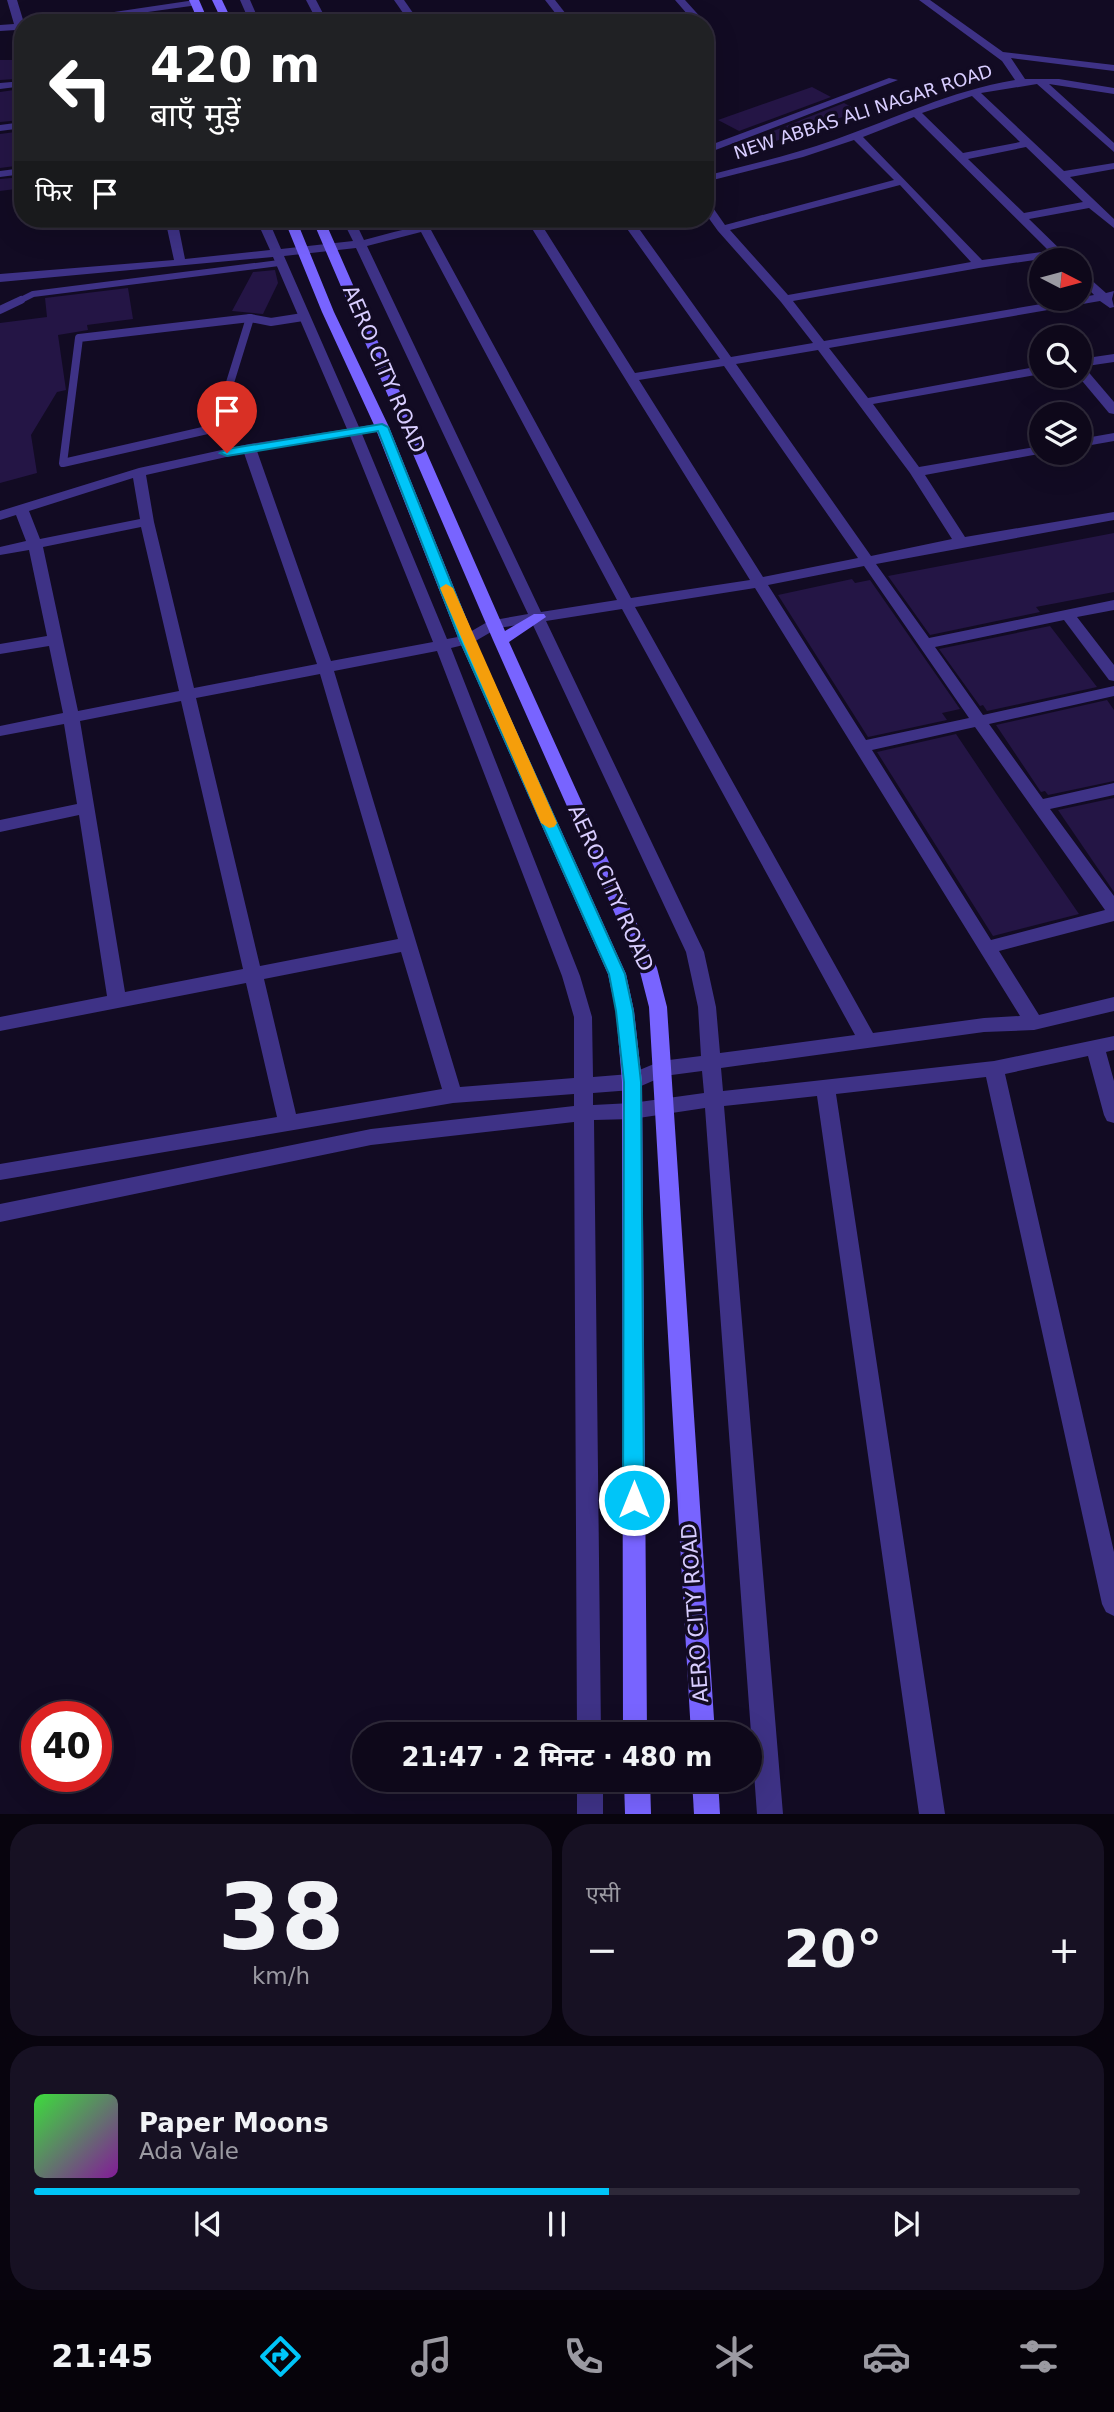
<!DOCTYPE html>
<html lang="hi">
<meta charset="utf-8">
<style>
body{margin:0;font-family:"DejaVu Sans","Noto Sans Devanagari",sans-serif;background:#171123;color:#f1f3f6;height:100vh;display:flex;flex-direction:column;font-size:26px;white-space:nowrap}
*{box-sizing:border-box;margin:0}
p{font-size:23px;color:#9b9aa2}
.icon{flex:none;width:38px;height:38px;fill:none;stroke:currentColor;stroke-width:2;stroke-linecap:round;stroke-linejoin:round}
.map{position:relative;height:1814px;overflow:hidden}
.sheet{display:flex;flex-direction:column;gap:10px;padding:10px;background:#08040e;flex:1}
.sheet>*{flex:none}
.guide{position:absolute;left:14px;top:14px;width:700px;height:214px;border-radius:28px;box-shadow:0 7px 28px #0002,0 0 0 2px #2e2939;background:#202124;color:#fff;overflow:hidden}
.needle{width:46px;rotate:96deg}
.tools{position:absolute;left:1029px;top:248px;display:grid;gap:14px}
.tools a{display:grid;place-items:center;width:63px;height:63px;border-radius:50%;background:#0e081a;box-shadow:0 7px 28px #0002,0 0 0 2px #2e2939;font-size:35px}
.speed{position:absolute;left:21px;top:1701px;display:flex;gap:14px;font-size:35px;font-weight:700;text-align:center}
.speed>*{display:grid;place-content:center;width:91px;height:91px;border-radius:50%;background:#0e081a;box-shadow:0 7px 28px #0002,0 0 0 2px #2e2939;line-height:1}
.speed .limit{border:10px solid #d22;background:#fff;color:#111}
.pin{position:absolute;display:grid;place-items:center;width:60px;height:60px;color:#fff;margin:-72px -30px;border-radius:50% 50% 50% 0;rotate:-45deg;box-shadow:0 0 7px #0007}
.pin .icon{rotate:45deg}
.me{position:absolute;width:77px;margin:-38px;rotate:0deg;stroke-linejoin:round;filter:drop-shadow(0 0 5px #0008)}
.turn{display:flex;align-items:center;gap:24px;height:147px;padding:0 21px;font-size:32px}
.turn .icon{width:91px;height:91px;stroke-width:2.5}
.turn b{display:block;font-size:49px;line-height:60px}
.then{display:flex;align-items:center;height:66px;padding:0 21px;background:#0003;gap:14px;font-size:26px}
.big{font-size:52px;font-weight:700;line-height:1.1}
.sheet .card{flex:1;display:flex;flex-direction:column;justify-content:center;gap:10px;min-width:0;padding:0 24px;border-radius:28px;background:#171123}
.sheet .dial{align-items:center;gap:0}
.dial b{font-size:91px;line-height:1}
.song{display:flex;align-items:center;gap:21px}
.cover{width:84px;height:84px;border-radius:10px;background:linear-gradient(135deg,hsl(120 70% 55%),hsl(290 70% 35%))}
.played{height:7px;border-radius:4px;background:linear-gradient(90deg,#00c5f8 55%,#2e2939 55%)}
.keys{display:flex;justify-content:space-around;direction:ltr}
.heat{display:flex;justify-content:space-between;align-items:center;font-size:38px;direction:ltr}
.sheet .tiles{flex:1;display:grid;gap:10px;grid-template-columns:1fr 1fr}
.card:last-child{grid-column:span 2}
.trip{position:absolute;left:352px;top:1722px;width:410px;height:70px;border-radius:35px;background:#0e081a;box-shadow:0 7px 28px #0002,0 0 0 2px #2e2939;font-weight:700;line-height:70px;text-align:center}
.menu{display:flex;height:112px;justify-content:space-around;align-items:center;background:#06030a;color:#9b9aa2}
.menu .icon{width:49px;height:49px}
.menu .selected{color:#00c5f8}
.menu b{font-size:32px;color:#f1f3f6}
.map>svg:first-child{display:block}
.building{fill:#241545}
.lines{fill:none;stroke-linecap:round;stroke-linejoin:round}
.lane-far1{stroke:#3e3286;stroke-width:6}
.lane{stroke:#3e3286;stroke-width:8}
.street{fill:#3e3286;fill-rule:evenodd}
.secondary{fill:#7864ff;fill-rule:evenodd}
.route{fill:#00c5f8;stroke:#0080a1;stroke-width:2}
.slow{fill:#f59e0b}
.labels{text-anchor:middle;stroke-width:7;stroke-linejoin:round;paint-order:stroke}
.far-street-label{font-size:18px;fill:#d8cdff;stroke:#120b23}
.street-label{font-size:21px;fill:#d8cdff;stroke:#120b23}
</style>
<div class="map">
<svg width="1114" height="1814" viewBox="0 0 1114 1814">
<rect width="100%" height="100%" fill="#120b23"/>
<g class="building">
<polygon points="0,60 13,60 15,79 0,80"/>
<polygon points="812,87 831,97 739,131 718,120"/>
<polygon points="14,90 21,120 0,122 0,92"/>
<polygon points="844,103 859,111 765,145 753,139"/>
<polygon points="23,131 23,165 0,168 0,134"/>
<polygon points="23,177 23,188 0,191 0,179"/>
<polygon points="275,270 278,283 263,314 232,311 253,272"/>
<polygon points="128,288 133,319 87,325 88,330 58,335 66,390 57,392 31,435 37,473 0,483 0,323 47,317 45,298"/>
<polygon points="1114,533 1114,592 1036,607 1040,612 930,635 888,576"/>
<polygon points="852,579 855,583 870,580 960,709 942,713 947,720 868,737 778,595"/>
<polygon points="1050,626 1097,687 987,711 983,705 980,706 939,649"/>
<polygon points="1107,700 1114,710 1114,781 1048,795 1045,791 1041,792 996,725"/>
<polygon points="956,734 997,795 1079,914 993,936 877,752"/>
<polygon points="1114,798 1114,892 1058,810"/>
</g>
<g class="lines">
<polyline class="lane-far1" points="17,302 33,294 279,263"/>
<g class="lane">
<polyline points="0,310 21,300"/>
<polyline points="250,318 271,322 303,317"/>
<polygon points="250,318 216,428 63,463 79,338"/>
</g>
<g class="street">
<polygon points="7,0 17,0 24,23 23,39 20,38 16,30 0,31 0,25 14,24"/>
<polygon points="195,0 200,3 198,5 69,23 40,23"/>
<polygon points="240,0 250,0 260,23 250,23"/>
<polygon points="306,0 316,0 328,23 318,23"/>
<polygon points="394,0 404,0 420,23 410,23"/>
<polygon points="545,0 555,0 573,23 563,23"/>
<polygon points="675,0 685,0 704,21 706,23 705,24 695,23"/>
<path d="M919,0H930L1003,52L1114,65V71L1011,58L1025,79H1059L1114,88V94L1049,84L1114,143V152L1037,84L981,93L1064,171L1114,163V169L1070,177L1114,219V228L1089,208L1029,219L1068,257L1069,261H1059L1055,257L979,268L793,301L824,341L1094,295L1080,280V270L1106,293L1114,291L1112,299L1114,307L1110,308L1100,301L829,348L868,398L1041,366V374L873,404L919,467L1041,446V453H1044L925,475L965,537L1114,512V520L876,564L929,638L1114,600V610L1077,617L1114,665V681L1109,680L1064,620L935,647L983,715L1114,686V696L989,724L1043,799L1114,783V795L1050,809L1114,896V921L999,951L1039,1015L1114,997V1011L1034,1030L984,1032L721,1068L723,1091L994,1061L1114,1036V1050L1106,1052L1114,1081V1123L1107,1121L1104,1115L1088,1056L1005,1074L1114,1552V1616L1106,1612L1102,1604L986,1077L836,1094L945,1814H919L817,1096L724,1106L783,1814H757L705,1108L632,1119L594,1120L601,1734H577L574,1122L371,1145L0,1222V1204L371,1129L574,1106V1094L453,1103L0,1180V1164L277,1117L246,983L0,1031V1017L107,996L79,815L0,832V820L77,804L64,724L0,736V726L63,713L49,646L0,654V644L47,636L29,550L0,555V547L26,541L16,515L0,520V511L139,468L249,444L347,429L273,257L0,282V274L174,260L165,219H177L185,259L270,250L256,219H268L281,249L353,241L342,219H354L364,240C404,229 443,219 486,219L480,222L431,230L631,598L750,580L526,219H538L635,373L720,359L620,219H632L731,357L813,343L781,302L718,231L705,213V201L709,202L725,225L894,180L854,140L803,157L705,182V176C748,165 792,155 834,140C896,118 950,91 1015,80L1002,61ZM972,96L1020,142L963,153L922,113ZM914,117L1049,251L982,260L863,137ZM1026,147L1083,202L1024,213L968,159ZM900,185L971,262L788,295L730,230ZM421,232L617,600L541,612L367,246ZM356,248L528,614L489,621L463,636L447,639L362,434L387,430L389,427L382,423L359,427L284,256ZM818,350L910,473L952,539L871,556L736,364ZM724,366L858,558L763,577L639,380ZM350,436L433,642L331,661L257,451ZM244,453L317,664L194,688L154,522L146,475ZM133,478L140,519L40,539L29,511ZM141,527L179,691L78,711L43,547ZM864,566L969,718L866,740L768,585ZM755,588L1020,1016L984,1018L873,1033L635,607ZM622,609L855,1035L720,1053L716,1007L704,952L546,621ZM532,623L686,952L698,1007L701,1056L661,1061L630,1074L593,1077L592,1017L580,976L451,648L472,643L498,628ZM437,651L562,976L574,1017V1078L460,1087L334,671ZM320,674L398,939L260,966L196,698ZM181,701L243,969L125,992L80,721ZM975,727L1105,910L991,940L872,750ZM401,952L442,1089L296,1114L264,979ZM702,1071L704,1093L632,1103L593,1105V1093L632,1090L664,1076Z"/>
<polygon points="889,78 898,80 705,154 705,147"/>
<polygon points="23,81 23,102 18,99 16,87 0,89 0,83"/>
<polygon points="23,122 23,128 0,131 0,125"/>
<polygon points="23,168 23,174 0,177 0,171"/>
<polygon points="1114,354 1114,362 1080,367 1080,359"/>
<polygon points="1080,367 1085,368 1114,402 1114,414 1109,413 1078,376"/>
<polygon points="1114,433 1114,441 1080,447 1080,439"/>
<rect x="577" y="1780" width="26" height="34"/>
</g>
<g class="secondary">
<polygon points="189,0 199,0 209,23 199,23"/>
<polygon points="212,0 222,0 233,23 223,23"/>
<polygon points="284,219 296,219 334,312 389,427 475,640 626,974 634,1011 642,1082 647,1734 623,1734 622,1082 616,1011 608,974 459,640 375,427 322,312"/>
<polygon points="312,219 324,219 505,631 534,614 544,614 546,617 509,642 657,968 667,1007 715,1734 691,1734 649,1007 639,968 493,640"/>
<polygon points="624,1780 650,1780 651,1814 625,1814"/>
<polygon points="692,1780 718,1780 720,1814 694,1814"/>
</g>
</g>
<polygon class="route" points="382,424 388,427 474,640 625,974 633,1011 641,1082 644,1500 641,1508 634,1510 627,1508 623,1500 624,1082 616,1011 609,974 460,640 378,431 227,456 220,453 227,449"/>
<polygon class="slow" points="446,584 453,588 557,823 554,827 549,828 541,823 440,588"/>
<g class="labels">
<g class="far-street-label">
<text transform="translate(863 112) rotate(-18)" y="6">NEW ABBAS ALI NAGAR ROAD</text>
</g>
<g class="street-label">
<text transform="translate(384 369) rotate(67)" y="7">AERO CITY ROAD</text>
<text transform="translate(611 888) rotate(66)" y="7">AERO CITY ROAD</text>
<text transform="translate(695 1613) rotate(-94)" y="7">AERO CITY ROAD</text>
</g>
</g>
</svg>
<div class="tools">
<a><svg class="needle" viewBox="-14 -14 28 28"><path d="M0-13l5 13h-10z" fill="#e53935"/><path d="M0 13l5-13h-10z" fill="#9b9aa2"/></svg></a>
<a><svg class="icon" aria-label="search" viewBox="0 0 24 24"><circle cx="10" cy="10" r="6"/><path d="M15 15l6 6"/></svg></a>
<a><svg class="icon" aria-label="layers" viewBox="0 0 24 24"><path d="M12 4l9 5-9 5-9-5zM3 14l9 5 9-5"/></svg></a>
</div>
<div class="speed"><div class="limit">40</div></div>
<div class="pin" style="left:227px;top:453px;background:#d93025"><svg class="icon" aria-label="arrive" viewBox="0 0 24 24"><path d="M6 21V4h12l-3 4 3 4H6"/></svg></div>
<svg class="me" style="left:634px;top:1500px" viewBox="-20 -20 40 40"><circle r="17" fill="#00c5f8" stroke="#fff" stroke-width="3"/><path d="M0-11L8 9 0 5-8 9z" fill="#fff"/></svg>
<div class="trip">21:47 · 2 मिनट · 480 m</div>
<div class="guide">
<div class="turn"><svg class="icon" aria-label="left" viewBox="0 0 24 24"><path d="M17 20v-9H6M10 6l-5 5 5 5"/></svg><div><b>420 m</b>बाएँ मुड़ें</div></div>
<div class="then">फिर<svg class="icon" aria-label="arrive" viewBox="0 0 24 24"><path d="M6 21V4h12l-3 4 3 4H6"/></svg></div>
</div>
</div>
<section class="sheet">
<div class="tiles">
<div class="card dial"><b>38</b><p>km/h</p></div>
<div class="card"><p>एसी</p>
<div class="heat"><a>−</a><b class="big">20°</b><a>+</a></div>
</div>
<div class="card">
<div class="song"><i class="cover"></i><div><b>Paper Moons</b><p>Ada Vale</p></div></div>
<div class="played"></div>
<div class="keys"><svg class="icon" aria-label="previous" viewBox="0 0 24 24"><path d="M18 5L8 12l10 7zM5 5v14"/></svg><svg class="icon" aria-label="pause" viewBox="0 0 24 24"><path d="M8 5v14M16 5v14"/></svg><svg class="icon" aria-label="next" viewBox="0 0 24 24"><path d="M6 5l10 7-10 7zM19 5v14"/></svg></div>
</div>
</div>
</section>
<nav class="menu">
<b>21:45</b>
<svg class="icon selected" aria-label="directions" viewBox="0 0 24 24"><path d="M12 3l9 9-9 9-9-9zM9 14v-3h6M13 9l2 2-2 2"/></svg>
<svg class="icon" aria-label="music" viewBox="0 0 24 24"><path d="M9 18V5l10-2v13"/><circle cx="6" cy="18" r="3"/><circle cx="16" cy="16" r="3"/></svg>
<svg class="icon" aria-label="phone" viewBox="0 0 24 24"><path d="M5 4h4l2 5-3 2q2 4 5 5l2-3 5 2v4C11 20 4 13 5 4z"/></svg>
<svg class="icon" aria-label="climate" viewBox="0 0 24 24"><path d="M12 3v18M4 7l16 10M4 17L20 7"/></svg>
<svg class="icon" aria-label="car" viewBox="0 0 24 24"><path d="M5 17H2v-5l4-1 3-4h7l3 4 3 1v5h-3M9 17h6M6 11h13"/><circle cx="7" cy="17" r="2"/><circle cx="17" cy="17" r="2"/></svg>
<svg class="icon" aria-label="filters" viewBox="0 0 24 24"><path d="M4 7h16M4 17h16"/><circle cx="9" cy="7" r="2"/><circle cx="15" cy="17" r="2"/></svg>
</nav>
